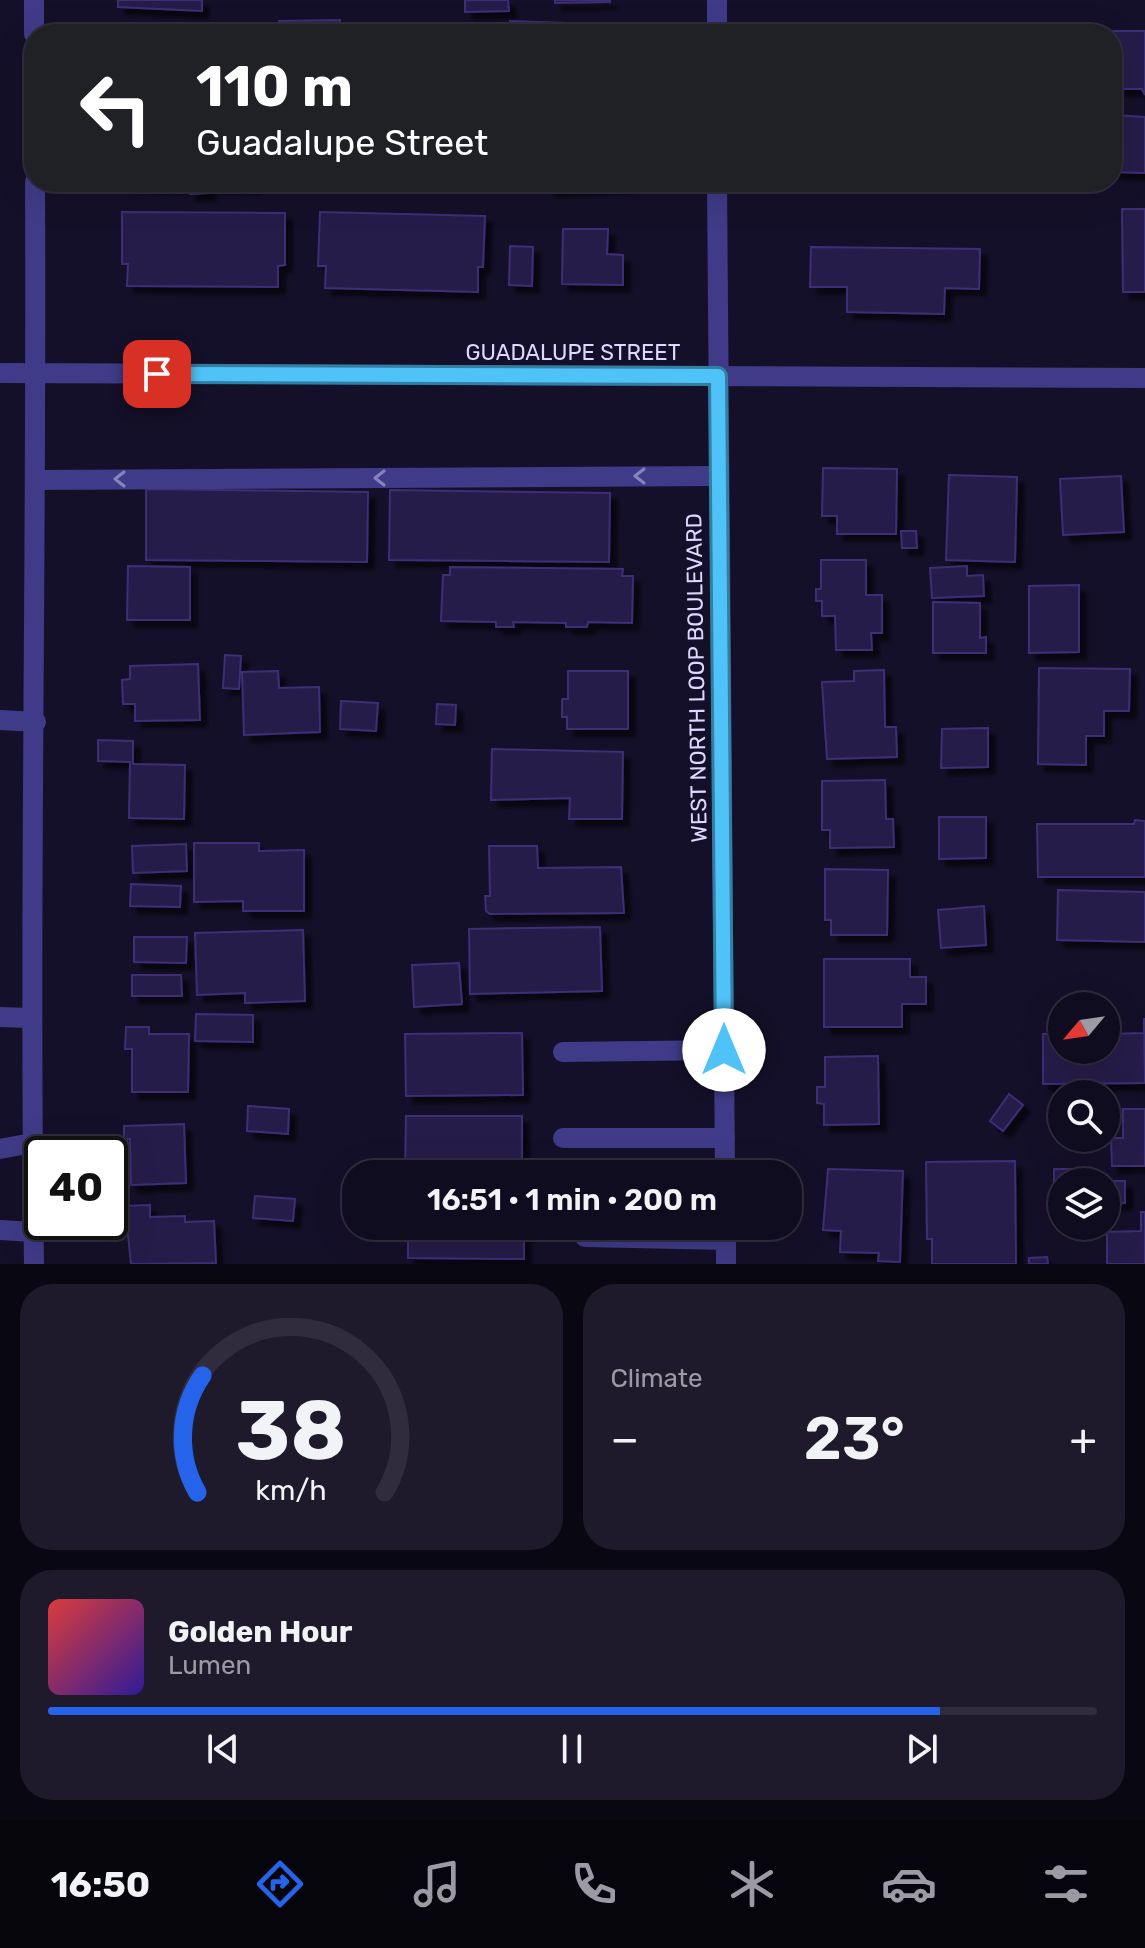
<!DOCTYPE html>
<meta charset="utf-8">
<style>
body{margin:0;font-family:Rubik,sans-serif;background:#1e1a2c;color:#f1f3f6;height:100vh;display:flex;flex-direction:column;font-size:30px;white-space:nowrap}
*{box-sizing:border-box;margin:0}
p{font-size:26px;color:#9c9ba4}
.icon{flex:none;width:44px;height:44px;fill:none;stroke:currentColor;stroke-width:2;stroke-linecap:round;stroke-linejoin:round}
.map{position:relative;height:1264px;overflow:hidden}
.details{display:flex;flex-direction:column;gap:20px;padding:20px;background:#090711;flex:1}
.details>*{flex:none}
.top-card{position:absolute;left:24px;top:24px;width:1098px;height:168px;border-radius:32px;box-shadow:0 8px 32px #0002,0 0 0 2px #302c3d;background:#202124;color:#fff;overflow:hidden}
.needle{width:52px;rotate:241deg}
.buttons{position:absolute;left:1048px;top:992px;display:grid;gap:16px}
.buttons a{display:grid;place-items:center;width:72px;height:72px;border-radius:50%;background:#100c1f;box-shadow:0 8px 32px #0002,0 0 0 2px #302c3d;font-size:40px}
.speed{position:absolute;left:24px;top:1136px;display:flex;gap:16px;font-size:40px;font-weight:700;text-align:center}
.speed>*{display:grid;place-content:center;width:104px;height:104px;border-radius:50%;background:#100c1f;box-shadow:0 8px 32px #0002,0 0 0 2px #302c3d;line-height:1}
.speed .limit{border:4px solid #111;border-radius:12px;background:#fff;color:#111}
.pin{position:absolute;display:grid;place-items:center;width:68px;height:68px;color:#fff;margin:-34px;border-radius:16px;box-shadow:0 4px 12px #0006}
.me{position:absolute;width:88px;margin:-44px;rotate:0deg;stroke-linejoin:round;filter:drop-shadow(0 0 6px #0008)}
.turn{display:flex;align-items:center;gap:28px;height:168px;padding:0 40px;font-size:36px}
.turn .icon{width:104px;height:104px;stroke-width:2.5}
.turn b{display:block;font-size:56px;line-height:68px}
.big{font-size:60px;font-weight:600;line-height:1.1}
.details .widget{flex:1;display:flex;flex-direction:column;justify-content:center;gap:12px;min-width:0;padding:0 28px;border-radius:32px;background:#1e1a2c}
.details .dial{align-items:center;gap:0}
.dial svg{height:208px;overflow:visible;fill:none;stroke:#302c3d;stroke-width:7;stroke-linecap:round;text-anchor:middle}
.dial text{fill:#f1f3f6;stroke:none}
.song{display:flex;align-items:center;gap:24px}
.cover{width:96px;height:96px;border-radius:12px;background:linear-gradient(135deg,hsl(0 70% 55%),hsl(250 70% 35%))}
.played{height:8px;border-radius:4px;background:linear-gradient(90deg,#2563eb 85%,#302c3d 85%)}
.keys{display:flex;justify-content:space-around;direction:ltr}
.heat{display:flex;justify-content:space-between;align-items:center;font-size:44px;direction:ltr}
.details .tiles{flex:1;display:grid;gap:20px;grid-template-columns:1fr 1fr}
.widget:last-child{grid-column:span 2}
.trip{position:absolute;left:342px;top:1160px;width:460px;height:80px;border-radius:32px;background:#100c1f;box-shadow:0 8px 32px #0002,0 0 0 2px #302c3d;font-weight:600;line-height:80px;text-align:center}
.tabs{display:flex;height:128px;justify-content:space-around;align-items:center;background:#06050c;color:#9c9ba4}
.tabs .icon{width:56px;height:56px}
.tabs .selected{color:#2563eb}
.tabs b{font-size:36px;color:#f1f3f6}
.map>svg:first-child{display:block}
.building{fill:#261c4a;stroke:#3e2e76;stroke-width:2;filter:url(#shadow)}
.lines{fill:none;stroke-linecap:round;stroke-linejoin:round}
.minor{stroke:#3f3b88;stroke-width:20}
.oneway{stroke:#8682be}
.route-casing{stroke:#337fa1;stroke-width:20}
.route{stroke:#4fc3f7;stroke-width:14}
.labels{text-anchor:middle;stroke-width:6;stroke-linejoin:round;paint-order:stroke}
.street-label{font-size:22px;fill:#ddd8ff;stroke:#151029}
</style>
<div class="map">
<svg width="1145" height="1264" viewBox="0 0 1145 1264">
<defs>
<filter id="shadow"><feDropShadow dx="7" dy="7" stdDeviation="2" flood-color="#0009"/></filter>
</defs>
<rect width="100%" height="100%" fill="#151029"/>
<g class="building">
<polygon points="118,0 202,0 202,11 118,7"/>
<polygon points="465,0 508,0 509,11 465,12"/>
<polygon points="555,0 610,0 610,2 555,3"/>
<polygon points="340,20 340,34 279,34 279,21"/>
<polygon points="510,21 594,24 594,34 510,34"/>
<polygon points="411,23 477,24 476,34 411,34"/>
<rect x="831" y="25" width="51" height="9"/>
<polygon points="1107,31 1145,31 1145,95 1142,89 1118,89 1118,80 1112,80 1112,34"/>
<polygon points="1114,115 1145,117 1145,173 1112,172"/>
<polygon points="126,182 181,182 181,187 126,184"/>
<polygon points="189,182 209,182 209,193 190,194"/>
<polygon points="213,182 254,182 254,187 213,185"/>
<polygon points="549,182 626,182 626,185 549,190"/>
<polygon points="1122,209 1145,209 1145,292 1123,292"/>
<polygon points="122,212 285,213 285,265 278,266 278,287 127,286 128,264 122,264"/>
<polygon points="320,212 485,216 483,267 478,267 478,292 325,288 326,266 318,266"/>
<polygon points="563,229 608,229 607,254 623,255 623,285 562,284"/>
<polygon points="510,246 533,247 532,286 509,285"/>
<polygon points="811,247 980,249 979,289 945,288 944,314 847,312 847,287 810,287"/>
<polygon points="823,468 897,469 896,534 837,534 837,516 822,516"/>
<polygon points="949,475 1017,477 1015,562 946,560"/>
<polygon points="1121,476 1124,532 1063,535 1060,479"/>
<polygon points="146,489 368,492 367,562 146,560"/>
<polygon points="390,490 610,493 609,562 389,560"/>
<polygon points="901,531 916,531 917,548 902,548"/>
<polygon points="821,560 866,560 866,595 882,595 882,633 871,633 872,650 836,650 835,616 822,616 822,601 816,601 816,589 821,589"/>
<polygon points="128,566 190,567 190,620 127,620"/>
<polygon points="967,566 967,576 983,575 984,596 932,598 930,568"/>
<polygon points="450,567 623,569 622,576 633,576 632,623 588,622 587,627 566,627 566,623 513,622 514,627 496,627 496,622 441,621 443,575 450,575"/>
<polygon points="1079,585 1079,652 1029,653 1029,586"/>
<polygon points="933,602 980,603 980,638 986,637 986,653 933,653"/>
<polygon points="225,655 241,656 239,689 223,688"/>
<polygon points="198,664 200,720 135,721 135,704 123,704 122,680 130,679 130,666"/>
<polygon points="1039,668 1130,669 1129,711 1104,711 1104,736 1086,736 1086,765 1038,764"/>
<polygon points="884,670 885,727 896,727 897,757 827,759 822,682 854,681 854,671"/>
<polygon points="278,671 279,688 319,687 320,732 244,735 242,672"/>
<polygon points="568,671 628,671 628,729 567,729 567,717 562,717 562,699 568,699"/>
<polygon points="341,701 378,703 376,731 340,729"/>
<polygon points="437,704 456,705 455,725 436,724"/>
<polygon points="988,728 988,767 941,768 942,729"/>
<polygon points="98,740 133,741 133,764 185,765 184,819 129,818 130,762 98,761"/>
<polygon points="492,749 623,752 622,819 569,819 570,798 491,800"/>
<polygon points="885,780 886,819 893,819 894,847 830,848 830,830 822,830 822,781"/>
<polygon points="939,817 986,817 986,858 939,859"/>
<polygon points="1135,820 1145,821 1145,877 1038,877 1037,824 1134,824"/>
<polygon points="194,843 259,843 259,851 304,850 304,911 243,911 243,901 194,902"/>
<polygon points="186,844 187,871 133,873 132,846"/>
<polygon points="489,846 537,846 538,868 621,867 624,913 490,914 486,911 485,896 490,896"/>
<polygon points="825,869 888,870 887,935 831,935 831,920 825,920"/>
<polygon points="131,884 181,886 180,907 130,906"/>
<polygon points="1058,890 1145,892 1145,942 1057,940"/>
<polygon points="984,906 986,945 941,948 938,910"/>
<polygon points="600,927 602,991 470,994 469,929"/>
<polygon points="303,930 305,1001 245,1003 245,993 197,995 195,933"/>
<polygon points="134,937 187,937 186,963 134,962"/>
<polygon points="824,959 910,959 910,977 926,977 926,1004 902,1004 902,1027 824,1027"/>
<polygon points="459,963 462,1004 414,1007 412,965"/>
<polygon points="132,975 181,975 182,996 132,996"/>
<polygon points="196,1014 253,1015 253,1042 195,1041"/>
<polygon points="1144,1018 1145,1083 1043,1084 1043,1034 1062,1034 1062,1050 1106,1050 1106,1034 1144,1033"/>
<polygon points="126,1027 149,1027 149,1034 189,1034 188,1092 132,1092 132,1049 125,1049"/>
<polygon points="522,1033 523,1095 406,1096 405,1034"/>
<polygon points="878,1056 879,1124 824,1125 824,1104 817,1103 817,1087 825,1087 825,1057"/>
<polygon points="1009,1094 1023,1105 1003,1131 990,1121"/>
<polygon points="248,1106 289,1109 288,1134 247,1131"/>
<polygon points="1123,1109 1145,1109 1145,1166 1112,1166 1111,1138 1123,1138"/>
<polygon points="406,1116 522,1116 522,1174 405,1174"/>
<polygon points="184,1124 186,1183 131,1185 130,1139 124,1140 124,1126"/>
<polygon points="1015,1161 1016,1264 932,1264 932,1239 927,1239 926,1162"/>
<polygon points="828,1169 903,1171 900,1262 878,1261 879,1253 840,1252 841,1231 823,1230"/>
<polygon points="1054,1169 1096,1169 1096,1181 1125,1181 1125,1203 1106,1203 1106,1182 1062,1182 1062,1204 1054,1204"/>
<polygon points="255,1196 295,1199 293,1221 253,1218"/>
<polygon points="150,1205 150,1217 185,1216 185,1222 214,1221 216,1263 131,1264 125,1206"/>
<polygon points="1141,1212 1145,1212 1145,1264 1107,1264 1107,1232 1141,1231"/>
<polygon points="408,1226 524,1226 524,1259 408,1258"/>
<polygon points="1047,1257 1048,1264 1029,1264 1029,1258"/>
</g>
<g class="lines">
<g class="minor">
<polyline points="34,0 34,34"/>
<polyline points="717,0 717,34"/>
<polyline points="717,182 725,1174"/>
<polyline points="0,373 1145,378"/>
<polyline points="37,480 718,476"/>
<polyline points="0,720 36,722"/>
<polyline points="0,1017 31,1018"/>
<polyline points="563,1052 724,1050"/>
<polyline points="563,1138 725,1138"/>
<polyline points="0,1149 32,1143"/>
<polyline points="726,1226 726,1264"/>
<polyline points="0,1230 33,1232"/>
<polyline points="585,1237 726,1240"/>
<path d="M34,1264C29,903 37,543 35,182"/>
</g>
</g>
<defs><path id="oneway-chevron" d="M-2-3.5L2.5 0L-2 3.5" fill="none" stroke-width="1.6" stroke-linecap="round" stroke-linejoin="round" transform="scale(2)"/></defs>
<g class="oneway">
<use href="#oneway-chevron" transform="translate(640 476) rotate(180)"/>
<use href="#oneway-chevron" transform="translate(380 478) rotate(180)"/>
<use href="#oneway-chevron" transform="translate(120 479) rotate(180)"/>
</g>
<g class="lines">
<defs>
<polyline id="route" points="157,374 718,376 724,1050"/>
</defs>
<use href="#route" class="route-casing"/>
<use href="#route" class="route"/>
</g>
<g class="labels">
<g class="street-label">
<text x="573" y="360">GUADALUPE STREET</text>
<text transform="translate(696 678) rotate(-91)" y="8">WEST NORTH LOOP BOULEVARD</text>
</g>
</g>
</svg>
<div class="buttons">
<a><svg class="needle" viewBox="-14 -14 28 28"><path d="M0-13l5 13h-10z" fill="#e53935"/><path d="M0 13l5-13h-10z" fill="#9c9ba4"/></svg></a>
<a><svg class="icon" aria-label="search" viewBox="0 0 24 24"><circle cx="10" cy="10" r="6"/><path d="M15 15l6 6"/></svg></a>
<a><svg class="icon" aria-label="layers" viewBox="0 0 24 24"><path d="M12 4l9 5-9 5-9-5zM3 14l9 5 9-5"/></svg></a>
</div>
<div class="speed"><div class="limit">40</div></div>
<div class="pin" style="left:157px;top:374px;background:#d93025"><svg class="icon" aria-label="arrive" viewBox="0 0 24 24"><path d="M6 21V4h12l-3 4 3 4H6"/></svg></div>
<svg class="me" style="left:724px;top:1050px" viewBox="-20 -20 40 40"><circle r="19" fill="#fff"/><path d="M0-13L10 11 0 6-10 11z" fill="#4fc3f7"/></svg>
<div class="trip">16:51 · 1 min · 200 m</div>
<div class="top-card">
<div class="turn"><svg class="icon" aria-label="left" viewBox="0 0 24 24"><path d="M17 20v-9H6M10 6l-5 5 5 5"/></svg><div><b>110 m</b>Guadalupe Street</div></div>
</div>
</div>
<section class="details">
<div class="tiles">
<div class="widget dial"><svg viewBox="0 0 100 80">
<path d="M14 69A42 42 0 1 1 86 69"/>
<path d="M14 69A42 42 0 0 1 16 24" stroke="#2563eb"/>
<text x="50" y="56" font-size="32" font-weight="700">38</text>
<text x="50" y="72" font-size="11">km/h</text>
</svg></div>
<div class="widget"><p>Climate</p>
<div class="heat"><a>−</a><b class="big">23°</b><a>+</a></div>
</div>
<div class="widget">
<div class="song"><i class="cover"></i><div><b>Golden Hour</b><p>Lumen</p></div></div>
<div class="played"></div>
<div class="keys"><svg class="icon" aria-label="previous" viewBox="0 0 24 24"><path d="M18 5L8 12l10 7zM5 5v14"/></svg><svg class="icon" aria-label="pause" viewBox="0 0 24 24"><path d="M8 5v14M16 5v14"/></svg><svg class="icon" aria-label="next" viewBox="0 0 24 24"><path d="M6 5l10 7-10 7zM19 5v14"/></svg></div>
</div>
</div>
</section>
<nav class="tabs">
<b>16:50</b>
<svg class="icon selected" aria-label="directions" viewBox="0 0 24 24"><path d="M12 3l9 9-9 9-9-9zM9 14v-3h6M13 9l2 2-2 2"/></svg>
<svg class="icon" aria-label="music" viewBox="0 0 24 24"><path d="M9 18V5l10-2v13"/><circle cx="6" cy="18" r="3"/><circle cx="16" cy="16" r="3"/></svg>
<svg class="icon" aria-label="phone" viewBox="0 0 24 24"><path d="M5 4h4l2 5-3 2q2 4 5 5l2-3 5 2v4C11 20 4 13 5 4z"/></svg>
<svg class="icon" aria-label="climate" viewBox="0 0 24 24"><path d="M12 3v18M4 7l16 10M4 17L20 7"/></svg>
<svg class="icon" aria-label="car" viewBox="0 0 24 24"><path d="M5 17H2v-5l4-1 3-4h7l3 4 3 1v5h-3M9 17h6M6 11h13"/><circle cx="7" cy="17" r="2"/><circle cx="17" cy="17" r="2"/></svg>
<svg class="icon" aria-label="filters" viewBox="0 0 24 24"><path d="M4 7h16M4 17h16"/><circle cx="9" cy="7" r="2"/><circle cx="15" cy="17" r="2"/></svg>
</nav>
